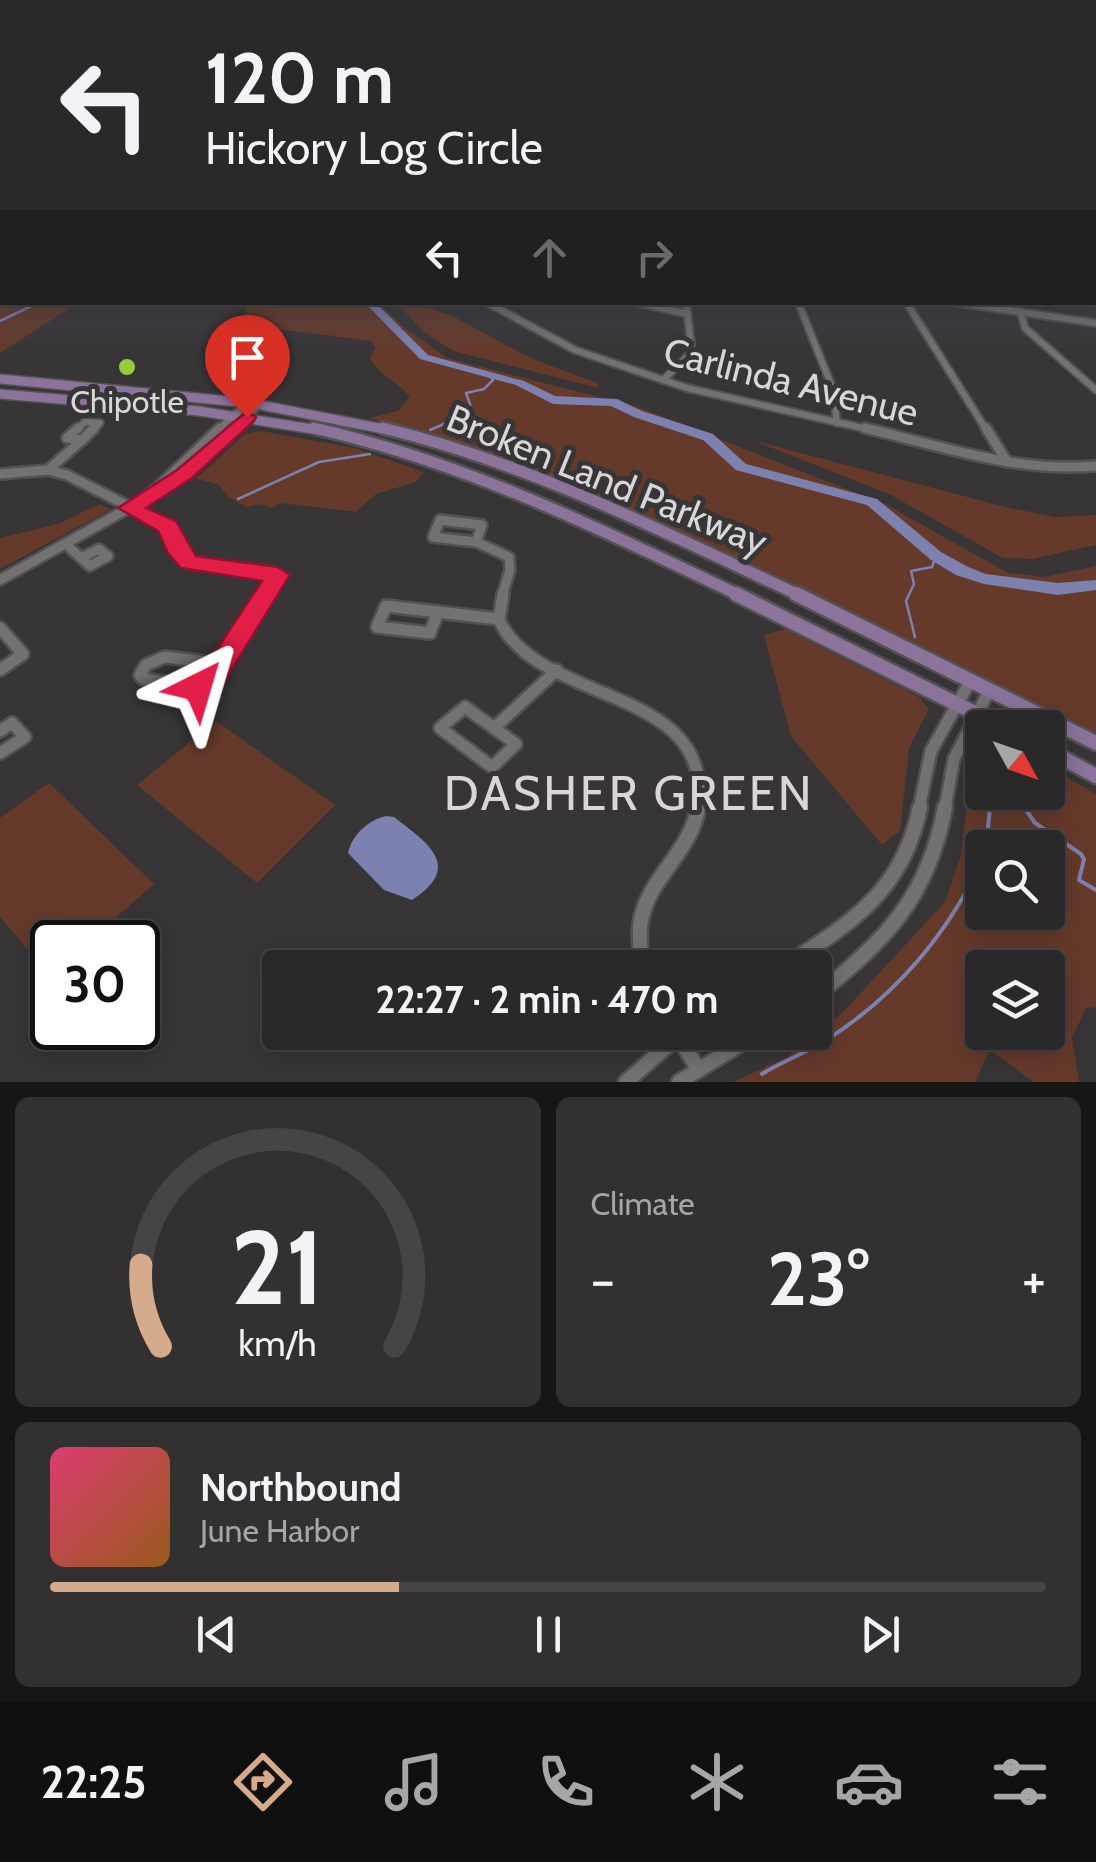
<!DOCTYPE html>
<meta charset="utf-8">
<style>
body{margin:0;font-family:Cabin,sans-serif;background:#323031;color:#f1f3f6;height:100vh;display:flex;flex-direction:column;font-size:38px;white-space:nowrap}
*{box-sizing:border-box;margin:0}
p{font-size:32px;color:#a5a6a8}
.icon{flex:none;width:55px;height:55px;fill:none;stroke:currentColor;stroke-width:2;stroke-linecap:round;stroke-linejoin:round}
.map{position:relative;height:1082px;overflow:hidden}
.drawer{display:flex;flex-direction:column;gap:15px;padding:15px;background:#171617;flex:1}
.drawer>*{flex:none}
.banner{position:absolute;left:0px;top:0px;width:1098px;height:305px;box-shadow:0 5px 25px #0003,0 0 0 2px #464446;background:#2a2829;color:#f1f3f6;overflow:hidden}
.needle{width:65px;rotate:130deg}
.fabs{position:absolute;left:965px;top:710px;display:grid;gap:20px}
.fabs a{display:grid;place-items:center;width:100px;height:100px;border-radius:10px;background:#2a2829;box-shadow:0 5px 25px #0003,0 0 0 2px #464446;font-size:50px}
.speed{position:absolute;left:30px;top:920px;display:flex;gap:20px;font-size:50px;font-weight:700;text-align:center}
.speed>*{display:grid;place-content:center;width:130px;height:130px;border-radius:50%;background:#2a2829;box-shadow:0 5px 25px #0003,0 0 0 2px #464446;line-height:1}
.speed .limit{border:5px solid #111;border-radius:15px;background:#fff;color:#111}
.pin{position:absolute;display:grid;place-items:center;width:85px;height:85px;color:#fff;margin:-102px -42px;border-radius:50% 50% 50% 0;rotate:-45deg;box-shadow:0 0 10px #0007}
.pin .icon{rotate:45deg}
.me{position:absolute;width:110px;margin:-55px;rotate:40deg;stroke-linejoin:round;filter:drop-shadow(0 0 8px #0008)}
.turn{display:flex;align-items:center;gap:35px;height:210px;padding:0 40px;font-size:45px}
.turn .icon{width:130px;height:130px;stroke-width:2.5}
.turn b{display:block;font-size:70px;line-height:85px}
.lanes{display:flex;align-items:center;height:95px;padding:0 40px;background:#0003;justify-content:center;gap:50px;direction:ltr}
.lanes .off{opacity:.35}
.big{font-size:75px;font-weight:700;line-height:1.1}
.drawer .widget{flex:1;display:flex;flex-direction:column;justify-content:center;gap:15px;min-width:0;padding:0 35px;border-radius:15px;background:#323031}
.drawer .dial{align-items:center;gap:0}
.dial svg{height:260px;overflow:visible;fill:none;stroke:#464446;stroke-width:7;stroke-linecap:round;text-anchor:middle}
.dial text{fill:#f1f3f6;stroke:none}
.song{display:flex;align-items:center;gap:30px}
.cover{width:120px;height:120px;border-radius:15px;background:linear-gradient(135deg,hsl(340 70% 55%),hsl(30 70% 35%))}
.played{height:10px;border-radius:5px;background:linear-gradient(90deg,#d6ab8b 35%,#464446 35%)}
.keys{display:flex;justify-content:space-around;direction:ltr}
.heat{display:flex;justify-content:space-between;align-items:center;font-size:55px;direction:ltr}
.drawer .tiles{flex:1;display:grid;gap:15px;grid-template-columns:1fr 1fr}
.widget:last-child{grid-column:span 2}
.trip{position:absolute;left:262px;top:950px;width:570px;height:100px;border-radius:10px;background:#2a2829;box-shadow:0 5px 25px #0003,0 0 0 2px #464446;font-weight:700;line-height:100px;text-align:center}
.tabs{display:flex;height:160px;justify-content:space-around;align-items:center;background:#111010;color:#a5a6a8}
.tabs .icon{width:70px;height:70px}
.tabs .on{color:#d6ab8b}
.tabs b{font-size:45px;color:#f1f3f6}
.map>svg:first-child{display:block}
.green{fill:#663a2b;fill-rule:evenodd}
.water{fill:#7d81af}
.lines{fill:none;stroke-linecap:round;stroke-linejoin:round}
.stream-far1{stroke:#7d81af;stroke-width:2.5}
.stream{stroke:#7d81af;stroke-width:4}
.river{fill:#7d81af;fill-rule:evenodd}
.minor-far3-casing{stroke:#535152;stroke-width:10}
.minor-far2-casing{stroke:#535152;stroke-width:14}
.minor-far1-casing{stroke:#535152;stroke-width:16}
.minor-casing{stroke:#535152;stroke-width:19}
.major-far2-casing{stroke:#535152;stroke-width:12}
.major-far1-casing{stroke:#535152;stroke-width:16}
.major-casing{stroke:#535152;stroke-width:19}
.minor-far3{stroke:#747173;stroke-width:6}
.minor-far2{stroke:#747173;stroke-width:9}
.minor-far1{stroke:#747173;stroke-width:11}
.minor{stroke:#747173;stroke-width:14}
.major-far2{stroke:#8b739b;stroke-width:9}
.major-far1{stroke:#8b739b;stroke-width:11}
.major{stroke:#8b739b;stroke-width:14}
.route{fill:#e11d48;stroke:#92132f;stroke-width:2.5}
.poi-dot{fill:#95cc3b;stroke:#383537;stroke-width:4}
.labels{text-anchor:middle;stroke-width:10;stroke-linejoin:round;paint-order:stroke}
.far-poi-label{font-size:32px;fill:#d8d6d8;stroke:#383537}
.street-label{font-size:38px;fill:#d8d6d8;stroke:#383537}
.near-neighbourhood-label{font-size:48px;letter-spacing:2.5px;fill:#d9d5d8;stroke:#383537}
</style>
<div class="map">
<svg width="1096" height="1082" viewBox="0 0 1096 1082">
<rect width="100%" height="100%" fill="#383537"/>
<g class="green">
<polygon points="0,210 2,302 78,303 0,353"/>
<path d="M231,303H378L401,325L447,358L641,408L887,505L1008,573L1045,577L1096,566V734L941,655L603,498L475,447L370,418L398,411L410,397C398,382 378,374 370,358L375,348L371,341L244,325L240,322L247,313L244,307Z"/>
<path d="M396,303C442,302 484,335 525,355C548,366 574,374 598,383V388L453,351L424,332Z"/>
<polygon points="261,431 354,448 424,472 416,482 376,494 356,512 280,503 272,508 260,504 246,507 228,496 218,484 196,479 245,434"/>
<polygon points="752,440 1009,508 1055,517 1096,515 1096,545 1032,559 1003,558 891,495"/>
<polygon points="99,504 111,509 0,569 0,538 61,523"/>
<polygon points="785,629 919,697 929,709 909,748 900,830 882,845 791,736 764,635"/>
<polygon points="216,721 335,805 257,883 137,785"/>
<path d="M982,757V792H1048V767L1096,794V1007L1086,1008L1072,1038L1079,1082H1034L990,1050L975,1082H733L786,1058L845,1010L945,902L961,855L968,795ZM982,848H1048V912H982ZM982,968H1048V1032H982Z"/>
<polygon points="49,783 154,884 88,942 52,942 50,976 0,917 0,818"/>
</g>
<path class="water" d="M386,816L394,817C426,842 465,866 412,900L384,890L348,853C352,835 368,820 386,816Z"/>
<g class="lines">
<g class="stream-far1">
<polyline points="0,321 40,302"/>
<polyline points="430,430 458,418 471,407 466,393 484,389 493,380 489,375"/>
<polyline points="238,499 319,462 370,454"/>
<polyline points="915,637 906,601 914,584 911,571 932,567 936,556"/>
<polyline points="1013,792 1025,809"/>
<polyline points="989,809 991,792"/>
</g>
<g class="stream">
<polyline points="1024,807 1035,823 1081,854 1084,859 1079,880 1096,890"/>
<polyline points="986,848 990,807"/>
<path d="M762,1074C784,1060 809,1052 831,1037C897,994 950,931 982,860"/>
</g>
<polygon class="river" points="364,302 375,302 428,355 524,381 555,396 617,399 642,411 713,434 746,464 877,499 941,552 968,567 986,574 1058,583 1096,580 1096,590 1058,595 984,584 956,575 931,560 867,505 736,470 703,440 634,417 611,406 553,404 516,385 420,359"/>
<defs>
<g id="minor-far3">
<polyline points="486,302 575,350 687,388 876,431"/>
<polyline points="634,302 688,314"/>
<polyline points="798,302 833,389 837,423"/>
<polyline points="906,302 987,431"/>
<polyline points="952,302 1096,323"/>
<polyline points="1021,314 1025,328 1096,390"/>
<polyline points="663,380 692,352 686,302"/>
<polyline points="75,431 85,422 100,423 92,431"/>
<polyline points="217,431 248,402"/>
<polyline points="232,431 260,404"/>
</g>
<g id="minor-far2">
<polyline points="78,428 67,438 82,440"/>
<path d="M865,428C940,446 1018,473 1096,466"/>
<polyline points="986,428 1007,462"/>
<polyline points="82,440 94,428"/>
<polyline points="48,470 82,440"/>
<polyline points="0,474 48,470 67,475 168,526 179,553 190,563 278,575 265,596"/>
<polyline points="159,486 220,428"/>
<polygon points="440,520 482,525 476,542 433,537"/>
<polyline points="476,542 509,557 510,570 502,596"/>
<polyline points="67,545 81,558"/>
<polygon points="99,549 108,556 90,566 81,558"/>
<polyline points="0,580 138,503 234,428"/>
</g>
<g id="minor-far1">
<path d="M503,594L499,620C540,707 716,684 698,809"/>
<polygon points="386,606 438,612 430,633 377,627"/>
<polyline points="438,612 498,619"/>
<polyline points="0,628 23,654 0,670"/>
<polygon points="165,657 222,664 202,687 143,679 140,675 146,665"/>
<polyline points="222,664 266,594"/>
<polygon points="465,707 516,744 492,767 440,728"/>
<polyline points="494,728 557,670"/>
<polyline points="0,731 12,723 25,737 0,753"/>
<polyline points="919,809 931,751 971,680"/>
<polyline points="945,809 954,759 990,689"/>
</g>
<g id="minor">
<path d="M642,968C641,953 638,935 641,920C649,877 692,851 698,807"/>
<path d="M781,968C850,924 903,892 920,807"/>
<path d="M815,997C885,940 928,899 945,807"/>
<polyline points="676,1034 699,1070"/>
<polyline points="626,1082 683,1032"/>
<polyline points="679,1082 760,1032"/>
</g>
<g id="major-far2">
<polyline points="0,379 250,403 394,431"/>
<polyline points="0,394 199,411 325,431"/>
</g>
<g id="major-far1">
<path d="M314,428C464,462 603,530 741,596"/>
<path d="M383,428C529,463 666,533 801,596"/>
</g>
<g id="major">
<polyline points="736,594 1005,728"/>
<polyline points="796,594 1096,743"/>
<polyline points="1048,750 1096,776"/>
</g>
</defs>
<use href="#minor-far3" class="minor-far3-casing"/>
<use href="#minor-far2" class="minor-far2-casing"/>
<use href="#minor-far1" class="minor-far1-casing"/>
<use href="#minor" class="minor-casing"/>
<use href="#major-far2" class="major-far2-casing"/>
<use href="#major-far1" class="major-far1-casing"/>
<use href="#major" class="major-casing"/>
<use href="#minor-far3" class="minor-far3"/>
<use href="#minor-far2" class="minor-far2"/>
<use href="#minor-far1" class="minor-far1"/>
<use href="#minor" class="minor"/>
<use href="#major-far2" class="major-far2"/>
<use href="#major-far1" class="major-far1"/>
<use href="#major" class="major"/>
</g>
<linearGradient id="sky" x2="0" y2="1"><stop stop-color="#1f1d1e"/><stop offset="0.57" stop-color="#4d515e"/><stop offset="1" stop-color="#4d515e" stop-opacity="0"/></linearGradient>
<rect width="1096" height="353" fill="url(#sky)"/>
<polygon class="route" points="247,411 256,417 254,421 192,478 146,508 176,521 196,556 278,567 290,575 219,690 198,698 189,695 185,687 189,680 200,675 262,581 181,568 168,553 158,531 118,508 177,470"/>
<circle class="poi-dot" cx="127" cy="367" r="10"/>
<g class="labels">
<g class="far-poi-label">
<text x="127" y="413">Chipotle</text>
</g>
<g class="street-label">
<text transform="translate(791 382) rotate(14)" y="13">Carlinda Avenue</text>
<text transform="translate(607 480) rotate(22)" y="13">Broken Land Parkway</text>
</g>
<g class="near-neighbourhood-label">
<text x="629" y="810">DASHER GREEN</text>
</g>
</g>
</svg>
<div class="fabs">
<a><svg class="needle" viewBox="-14 -14 28 28"><path d="M0-13l5 13h-10z" fill="#e53935"/><path d="M0 13l5-13h-10z" fill="#a5a6a8"/></svg></a>
<a><svg class="icon" aria-label="search" viewBox="0 0 24 24"><circle cx="10" cy="10" r="6"/><path d="M15 15l6 6"/></svg></a>
<a><svg class="icon" aria-label="layers" viewBox="0 0 24 24"><path d="M12 4l9 5-9 5-9-5zM3 14l9 5 9-5"/></svg></a>
</div>
<div class="speed"><div class="limit">30</div></div>
<div class="pin" style="left:247px;top:417px;background:#d93025"><svg class="icon" aria-label="arrive" viewBox="0 0 24 24"><path d="M6 21V4h12l-3 4 3 4H6"/></svg></div>
<svg class="me" style="left:198px;top:687px" viewBox="-20 -20 40 40"><path d="M0-17L14 15 0 8-14 15z" fill="#e11d48" stroke="#fff" stroke-width="4"/></svg>
<div class="trip">22:27 · 2 min · 470 m</div>
<div class="banner">
<div class="turn"><svg class="icon" aria-label="left" viewBox="0 0 24 24"><path d="M17 20v-9H6M10 6l-5 5 5 5"/></svg><div><b>120 m</b>Hickory Log Circle</div></div>
<div class="lanes"><svg class="icon" aria-label="left" viewBox="0 0 24 24"><path d="M17 20v-9H6M10 6l-5 5 5 5"/></svg><svg class="icon off" aria-label="ahead" viewBox="0 0 24 24"><path d="M12 20V5M6 11l6-6 6 6"/></svg><svg class="icon off" aria-label="right" viewBox="0 0 24 24"><path d="M7 20v-9h11M14 6l5 5-5 5"/></svg></div>
</div>
</div>
<section class="drawer">
<div class="tiles">
<div class="widget dial"><svg viewBox="0 0 100 80">
<path d="M14 69A42 42 0 1 1 86 69"/>
<path d="M14 69A42 42 0 0 1 8 44" stroke="#d6ab8b"/>
<text x="50" y="56" font-size="32" font-weight="700">21</text>
<text x="50" y="72" font-size="11">km/h</text>
</svg></div>
<div class="widget"><p>Climate</p>
<div class="heat"><a>−</a><b class="big">23°</b><a>+</a></div>
</div>
<div class="widget">
<div class="song"><i class="cover"></i><div><b>Northbound</b><p>June Harbor</p></div></div>
<div class="played"></div>
<div class="keys"><svg class="icon" aria-label="previous" viewBox="0 0 24 24"><path d="M18 5L8 12l10 7zM5 5v14"/></svg><svg class="icon" aria-label="pause" viewBox="0 0 24 24"><path d="M8 5v14M16 5v14"/></svg><svg class="icon" aria-label="next" viewBox="0 0 24 24"><path d="M6 5l10 7-10 7zM19 5v14"/></svg></div>
</div>
</div>
</section>
<nav class="tabs">
<b>22:25</b>
<svg class="icon on" aria-label="directions" viewBox="0 0 24 24"><path d="M12 3l9 9-9 9-9-9zM9 14v-3h6M13 9l2 2-2 2"/></svg>
<svg class="icon" aria-label="music" viewBox="0 0 24 24"><path d="M9 18V5l10-2v13"/><circle cx="6" cy="18" r="3"/><circle cx="16" cy="16" r="3"/></svg>
<svg class="icon" aria-label="phone" viewBox="0 0 24 24"><path d="M5 4h4l2 5-3 2q2 4 5 5l2-3 5 2v4C11 20 4 13 5 4z"/></svg>
<svg class="icon" aria-label="climate" viewBox="0 0 24 24"><path d="M12 3v18M4 7l16 10M4 17L20 7"/></svg>
<svg class="icon" aria-label="car" viewBox="0 0 24 24"><path d="M5 17H2v-5l4-1 3-4h7l3 4 3 1v5h-3M9 17h6M6 11h13"/><circle cx="7" cy="17" r="2"/><circle cx="17" cy="17" r="2"/></svg>
<svg class="icon" aria-label="filters" viewBox="0 0 24 24"><path d="M4 7h16M4 17h16"/><circle cx="9" cy="7" r="2"/><circle cx="15" cy="17" r="2"/></svg>
</nav>
